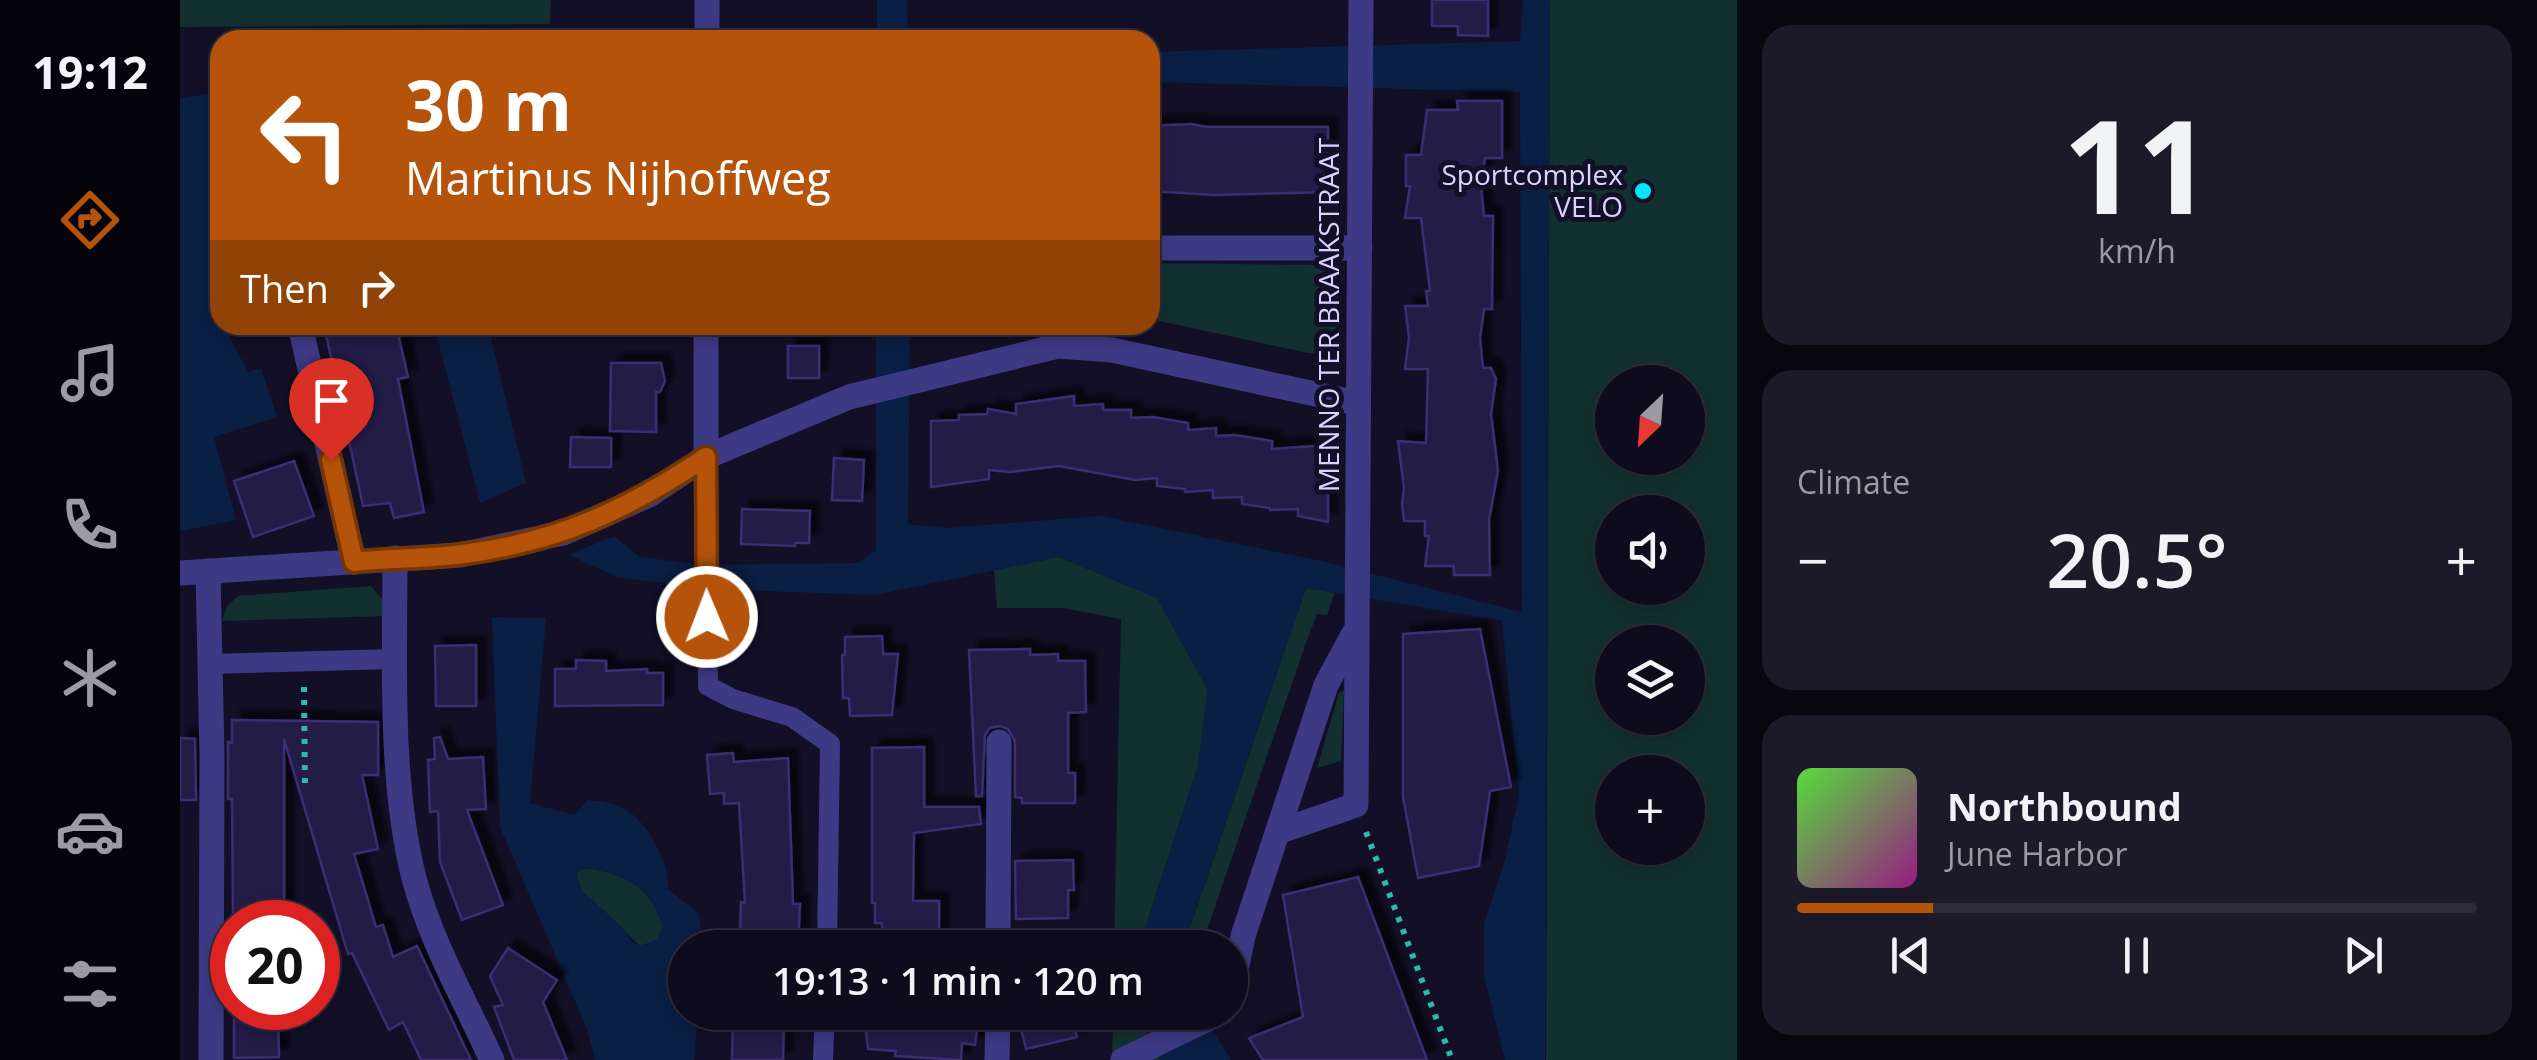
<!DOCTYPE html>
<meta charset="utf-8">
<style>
body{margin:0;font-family:"Open Sans",sans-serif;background:#1c1929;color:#f1f3f6;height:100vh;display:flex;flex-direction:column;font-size:38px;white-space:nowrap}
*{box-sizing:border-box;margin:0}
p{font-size:32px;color:#9b9ba3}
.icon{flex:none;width:55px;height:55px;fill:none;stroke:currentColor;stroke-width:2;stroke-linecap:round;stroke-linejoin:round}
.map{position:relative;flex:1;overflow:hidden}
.panel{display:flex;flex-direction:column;gap:25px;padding:25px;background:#08060f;width:800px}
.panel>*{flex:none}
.top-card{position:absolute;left:30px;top:30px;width:950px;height:305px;border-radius:30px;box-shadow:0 5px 15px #0003,0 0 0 2px #2e2b3b;background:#b45309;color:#fff;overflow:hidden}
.needle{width:65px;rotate:205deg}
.controls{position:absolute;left:1415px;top:365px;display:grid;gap:20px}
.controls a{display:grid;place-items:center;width:110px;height:110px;border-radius:50%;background:#0e0b1c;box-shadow:0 5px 15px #0003,0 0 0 2px #2e2b3b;font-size:50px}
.speed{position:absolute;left:30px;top:900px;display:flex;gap:20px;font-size:50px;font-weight:700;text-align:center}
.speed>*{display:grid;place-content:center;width:130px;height:130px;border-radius:50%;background:#0e0b1c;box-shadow:0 5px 15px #0003,0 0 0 2px #2e2b3b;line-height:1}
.speed .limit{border:15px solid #d22;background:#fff;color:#111}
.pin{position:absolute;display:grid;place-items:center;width:85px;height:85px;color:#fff;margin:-102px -42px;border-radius:50% 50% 50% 0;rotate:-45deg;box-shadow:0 0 10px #0007}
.pin .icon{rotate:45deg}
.me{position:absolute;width:110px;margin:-55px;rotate:359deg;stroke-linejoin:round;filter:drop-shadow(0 0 8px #0008)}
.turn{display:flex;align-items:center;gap:35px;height:210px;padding:0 30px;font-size:45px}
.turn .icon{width:130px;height:130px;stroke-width:2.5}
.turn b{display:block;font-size:70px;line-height:85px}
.then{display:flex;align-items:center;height:95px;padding:0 30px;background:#0003;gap:20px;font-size:38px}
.big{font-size:75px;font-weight:600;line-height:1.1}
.panel .card{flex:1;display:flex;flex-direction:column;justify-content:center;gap:15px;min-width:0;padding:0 35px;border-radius:30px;background:#1c1929}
.panel .dial{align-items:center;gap:0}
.dial b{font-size:130px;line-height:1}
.song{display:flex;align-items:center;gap:30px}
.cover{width:120px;height:120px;border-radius:15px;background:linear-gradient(135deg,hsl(110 70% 55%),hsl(310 70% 35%))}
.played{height:10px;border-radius:5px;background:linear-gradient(90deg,#b45309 20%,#2e2b3b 20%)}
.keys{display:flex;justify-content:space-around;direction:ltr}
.heat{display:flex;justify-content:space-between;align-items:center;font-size:55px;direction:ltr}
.trip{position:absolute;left:488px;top:930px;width:580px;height:100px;border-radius:50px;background:#0e0b1c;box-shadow:0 5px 15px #0003,0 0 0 2px #2e2b3b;font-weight:600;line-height:100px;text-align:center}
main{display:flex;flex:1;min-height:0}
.tab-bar{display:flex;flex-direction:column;width:180px;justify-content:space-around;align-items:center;background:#06040b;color:#9b9ba3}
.tab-bar .icon{width:70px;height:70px}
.tab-bar .current{color:#b45309}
.tab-bar b{font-size:45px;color:#f1f3f6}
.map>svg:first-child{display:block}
.green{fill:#12302f;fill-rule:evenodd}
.water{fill:#0a1f44;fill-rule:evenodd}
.building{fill:#241b47;stroke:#3b2d73;stroke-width:2.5;filter:url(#shadow)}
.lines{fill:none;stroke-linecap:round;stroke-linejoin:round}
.path{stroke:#2fb8b0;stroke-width:6;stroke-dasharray:5 8;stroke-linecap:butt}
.service{stroke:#3d3a85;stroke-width:20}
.minor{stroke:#3d3a85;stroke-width:25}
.route-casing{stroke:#753606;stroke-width:25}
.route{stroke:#b45309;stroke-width:18}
.poi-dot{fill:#00e5ff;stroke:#130f26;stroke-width:4}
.labels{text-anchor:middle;stroke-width:10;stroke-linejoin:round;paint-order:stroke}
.poi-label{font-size:28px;fill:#d9d4ff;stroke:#130f26;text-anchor:end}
.street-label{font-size:28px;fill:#d9d4ff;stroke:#130f26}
</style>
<main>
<nav class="tab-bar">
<b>19:12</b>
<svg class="icon current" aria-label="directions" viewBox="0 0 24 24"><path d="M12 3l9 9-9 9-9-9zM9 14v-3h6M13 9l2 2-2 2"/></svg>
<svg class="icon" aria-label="music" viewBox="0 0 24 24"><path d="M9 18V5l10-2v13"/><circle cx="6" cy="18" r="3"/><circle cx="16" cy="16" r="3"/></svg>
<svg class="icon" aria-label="phone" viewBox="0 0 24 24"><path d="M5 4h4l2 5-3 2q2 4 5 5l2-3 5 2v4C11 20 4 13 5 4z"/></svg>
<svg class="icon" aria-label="climate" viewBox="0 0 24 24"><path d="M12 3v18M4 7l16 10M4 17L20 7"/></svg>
<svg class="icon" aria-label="car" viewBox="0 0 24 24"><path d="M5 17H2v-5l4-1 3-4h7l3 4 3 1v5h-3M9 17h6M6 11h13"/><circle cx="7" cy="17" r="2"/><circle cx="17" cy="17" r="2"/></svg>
<svg class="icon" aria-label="filters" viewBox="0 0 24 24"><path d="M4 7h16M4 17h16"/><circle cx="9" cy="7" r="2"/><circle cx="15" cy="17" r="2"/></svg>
</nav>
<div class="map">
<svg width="1557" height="1060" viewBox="0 0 1557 1060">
<defs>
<filter id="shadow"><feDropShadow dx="9" dy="-9" stdDeviation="2.5" flood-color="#0009"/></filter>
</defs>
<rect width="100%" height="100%" fill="#130f26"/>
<g class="green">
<polygon points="0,0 371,0 370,24 0,27"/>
<path d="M1370,0H1557V1060H1366ZM1432,382H1508V458H1432ZM1432,512H1508V588H1432ZM1432,642H1508V718H1432ZM1432,772H1508V848H1432Z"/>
<path d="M970,263L1138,265C1146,268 1154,272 1157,280C1159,289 1157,341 1152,346C1146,353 1136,353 1128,353L970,319Z"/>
<polygon points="879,557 977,598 1028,690 1018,765 959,947 934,947 941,619 883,608 817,608 814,570"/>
<polygon points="191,586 205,602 207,616 42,621 47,606 58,596"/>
<polygon points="1126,588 1155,593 1147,615 1137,614 1127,640 1021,947 1003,948"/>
<polygon points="1164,690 1161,761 1137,768 1159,693"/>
<path d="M408,868C448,875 469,886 483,926L477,940L460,946L401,890L396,873Z"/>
<polygon points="933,1013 957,1013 981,1060 932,1060"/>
</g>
<g class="water">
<polygon points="697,0 727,0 728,40 697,40"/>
<polygon points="1343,0 1370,0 1365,1060 1325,1060 1304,976 1304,924 1324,863 1339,796 1322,621 1126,588 1003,947 959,947 1018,765 1028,690 977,598 879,557 695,595 526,589 437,577 389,555 434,536 460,557 524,565 677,563 696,550 696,325 730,325 728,524 766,528 920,516 1142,561 1342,612 1340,92 970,82 970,52 1340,41"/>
<polygon points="40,92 40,325 77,325 49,336 68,372 81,368 97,417 34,437 56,520 0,531 0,98"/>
<polygon points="254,325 308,325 346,483 300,503"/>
<path d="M312,617L366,618L350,803L394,815L408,800C423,801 435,803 448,811C468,823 491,866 488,889L518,913L524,947L505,948V1012L518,1013L514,1060H415L407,1029L320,827ZM408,868C446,875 471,886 483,926L477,940L460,946L453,943L441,926L401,890L396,873Z"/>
<polygon points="957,1012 1022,1013 1051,1060 981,1060"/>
</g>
<g class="building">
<polygon points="1252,0 1308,0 1308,36 1278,35 1278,26 1252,26"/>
<polygon points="1277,101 1322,101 1322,158 1305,158 1301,187 1304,216 1313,216 1312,309 1304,309 1300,338 1303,368 1311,368 1316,379 1311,414 1318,471 1309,520 1310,575 1274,575 1274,566 1245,566 1249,536 1245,536 1245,521 1224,521 1222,503 1224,489 1218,441 1246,443 1248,369 1225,369 1229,338 1225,306 1248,306 1246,291 1250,291 1241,218 1225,218 1230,186 1226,186 1226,155 1241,155 1247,110 1278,110"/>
<polygon points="1011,124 1028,127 1148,127 1148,192 1035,195 970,191 970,126"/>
<polygon points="144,325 216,325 228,377 218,379 244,512 214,518 210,503 183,506"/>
<rect x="608" y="346" width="31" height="32"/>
<polygon points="431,363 481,363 485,381 480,392 476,392 476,432 430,431"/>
<polygon points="894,396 894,406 923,404 923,410 951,410 951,418 973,417 1008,423 1008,430 1036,428 1036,436 1055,435 1092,441 1092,449 1148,445 1148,522 1118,516 1118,509 1090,510 1090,508 1062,504 1062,497 1033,498 1033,490 1005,492 1005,489 977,486 977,478 955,480 879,466 830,472 809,470 809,479 751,487 751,421 779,420 779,415 807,414 808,409 836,414 836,404"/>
<polygon points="391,437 431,438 431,467 390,467"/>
<polygon points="654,458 684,460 682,501 652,500"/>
<polygon points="114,461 134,516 73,537 54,481"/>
<polygon points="562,509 630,511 629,543 615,543 615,546 561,544"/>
<polygon points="1300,629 1331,787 1310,791 1299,866 1238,878 1223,797 1223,634"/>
<polygon points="702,636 703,654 718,654 712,715 670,716 669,698 663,698 662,655 665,655 665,637"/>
<polygon points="296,645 296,706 256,706 255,646"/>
<polygon points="850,649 850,655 878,654 878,661 905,661 906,712 888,713 888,773 895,773 895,803 842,803 842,798 835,797 835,741 828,729 820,726 810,728 805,735 802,796 796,796 789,650"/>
<polygon points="396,660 426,661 426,671 467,669 467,673 483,673 483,705 375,706 375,669 396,669"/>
<polygon points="52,720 198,722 198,775 182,775 198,849 174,854 196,927 203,925 213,957 237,946 291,1060 241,1060 223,1022 209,1030 172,953 168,954 104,739 104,922 53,922 52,799 48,799 48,742 52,743"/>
<polygon points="260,737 268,759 303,757 306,809 287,810 323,905 282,920 260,862 258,811 250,812 248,760 255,759 254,738"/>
<polygon points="0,738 15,739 16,800 0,800"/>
<polygon points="744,747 744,807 799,807 801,824 734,833 733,901 759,901 759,942 702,941 702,923 695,923 695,903 692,903 692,748"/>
<polygon points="553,753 554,762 608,758 613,904 620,904 618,948 564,948 565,936 560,936 561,902 565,903 559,803 544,804 544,793 530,794 527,755"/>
<polygon points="893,860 894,890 888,890 888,918 836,919 835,861"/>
<polygon points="1178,877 1247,1060 1083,1060 1069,1038 1123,1017 1103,895"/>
<polygon points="328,948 377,980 363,1002 387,1060 334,1060 314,1007 323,1005 310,976"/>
<polygon points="54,1008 98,1008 99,1057 54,1058"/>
<polygon points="694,1012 799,1012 795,1045 782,1043 781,1060 715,1056 716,1051 688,1049 684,1017 694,1017"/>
<polygon points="837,1012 890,1012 897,1037 846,1049"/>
<polygon points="553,1018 604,1018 603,1060 552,1060"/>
</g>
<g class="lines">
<g class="path">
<polyline points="124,687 125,790"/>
<polyline points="1186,832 1272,1060"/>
</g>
<g class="service">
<polyline points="526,457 528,686 553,699 612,717 650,744 647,948"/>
<polyline points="30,664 215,659"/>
<polyline points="643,1060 645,1012"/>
</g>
<g class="minor">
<polyline points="527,40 527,0"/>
<polyline points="970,248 1180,248"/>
<polyline points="120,325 174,562"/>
<polyline points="526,457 526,325"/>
<path d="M215,558C215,659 209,780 234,878C250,940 285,1001 312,1060"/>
<polyline points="28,571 32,756 31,1060"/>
<polyline points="0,573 280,555 383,533 469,495 526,457 669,397 878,346 932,350 1177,403"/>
<polyline points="1098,832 1176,805 1181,0"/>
<polyline points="818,948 819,742"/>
<polyline points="1050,999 1063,936 1146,685 1173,635"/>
<polyline points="817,1060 818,1012"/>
<polyline points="943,1060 1042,1012"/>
</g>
</g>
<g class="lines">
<defs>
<path id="route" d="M151,460L174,562C210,558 247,559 283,554C378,542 447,510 526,457L527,617"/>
</defs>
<use href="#route" class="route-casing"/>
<use href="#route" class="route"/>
</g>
<circle class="poi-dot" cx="1463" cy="191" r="10"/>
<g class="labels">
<g class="poi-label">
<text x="1443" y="185">Sportcomplex<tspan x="1443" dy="32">VELO</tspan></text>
</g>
<g class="street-label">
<text transform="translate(1149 315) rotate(-90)" y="10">MENNO TER BRAAKSTRAAT</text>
</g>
</g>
</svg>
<div class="controls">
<a><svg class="needle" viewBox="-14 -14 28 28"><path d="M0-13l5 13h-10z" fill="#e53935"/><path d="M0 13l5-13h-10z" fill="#9b9ba3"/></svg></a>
<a><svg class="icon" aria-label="sound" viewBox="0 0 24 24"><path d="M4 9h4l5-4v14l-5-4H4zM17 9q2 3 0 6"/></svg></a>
<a><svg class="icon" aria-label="layers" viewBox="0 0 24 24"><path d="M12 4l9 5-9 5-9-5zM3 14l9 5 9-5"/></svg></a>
<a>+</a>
</div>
<div class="speed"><div class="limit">20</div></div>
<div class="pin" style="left:151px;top:460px;background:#d93025"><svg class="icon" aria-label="arrive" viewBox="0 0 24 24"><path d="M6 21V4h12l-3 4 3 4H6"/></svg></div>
<svg class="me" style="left:527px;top:617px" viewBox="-20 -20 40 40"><circle r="17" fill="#b45309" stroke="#fff" stroke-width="3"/><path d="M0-11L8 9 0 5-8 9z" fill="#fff"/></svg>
<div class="trip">19:13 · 1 min · 120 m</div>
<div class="top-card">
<div class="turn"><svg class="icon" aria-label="left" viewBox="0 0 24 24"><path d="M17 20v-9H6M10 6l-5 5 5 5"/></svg><div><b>30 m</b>Martinus Nijhoffweg</div></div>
<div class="then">Then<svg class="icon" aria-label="right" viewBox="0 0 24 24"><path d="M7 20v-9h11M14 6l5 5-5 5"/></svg></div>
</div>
</div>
<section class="panel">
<div class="card dial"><b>11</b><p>km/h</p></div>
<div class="card"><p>Climate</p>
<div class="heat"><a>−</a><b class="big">20.5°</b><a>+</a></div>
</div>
<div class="card">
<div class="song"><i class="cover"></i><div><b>Northbound</b><p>June Harbor</p></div></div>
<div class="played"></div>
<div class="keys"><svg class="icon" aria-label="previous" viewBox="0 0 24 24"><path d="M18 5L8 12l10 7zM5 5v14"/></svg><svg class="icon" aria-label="pause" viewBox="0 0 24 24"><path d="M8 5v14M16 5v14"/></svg><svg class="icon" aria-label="next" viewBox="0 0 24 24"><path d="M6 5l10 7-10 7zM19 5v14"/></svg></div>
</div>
</section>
</main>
